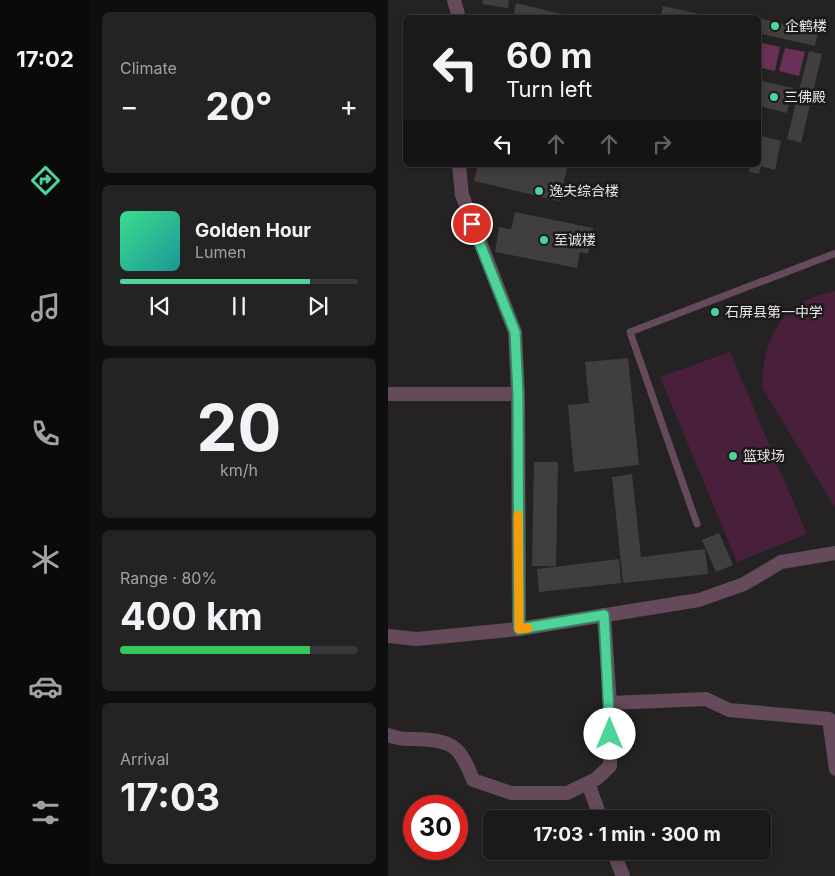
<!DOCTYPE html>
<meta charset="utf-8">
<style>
body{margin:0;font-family:Inter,"Noto Sans SC",sans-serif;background:#242323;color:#f1f3f6;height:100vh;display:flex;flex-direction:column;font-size:19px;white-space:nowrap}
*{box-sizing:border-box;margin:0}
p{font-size:16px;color:#a0a1a2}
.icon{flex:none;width:28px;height:28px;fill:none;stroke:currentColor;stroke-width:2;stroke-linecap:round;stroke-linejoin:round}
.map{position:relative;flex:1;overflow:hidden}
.side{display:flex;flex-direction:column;gap:12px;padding:12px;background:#0f0e0e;width:298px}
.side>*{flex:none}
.hud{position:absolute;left:15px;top:15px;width:358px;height:152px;border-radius:8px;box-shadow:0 2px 8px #0003,0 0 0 1px #393839;background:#1b1a1a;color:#f1f3f6;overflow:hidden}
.speed{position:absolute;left:15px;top:795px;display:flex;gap:10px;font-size:25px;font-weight:700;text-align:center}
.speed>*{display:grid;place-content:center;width:65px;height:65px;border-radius:50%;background:#1b1a1a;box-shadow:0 2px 8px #0003,0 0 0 1px #393839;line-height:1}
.speed .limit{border:8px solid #d22;background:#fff;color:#111}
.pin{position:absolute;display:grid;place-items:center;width:42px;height:42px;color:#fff;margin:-21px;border:2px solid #fff;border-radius:50%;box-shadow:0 1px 5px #0007}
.me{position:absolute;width:55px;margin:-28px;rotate:0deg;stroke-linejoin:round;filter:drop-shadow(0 0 4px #0008)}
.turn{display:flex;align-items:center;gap:18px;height:105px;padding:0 20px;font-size:22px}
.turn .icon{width:65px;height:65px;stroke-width:2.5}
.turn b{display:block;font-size:35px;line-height:42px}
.lanes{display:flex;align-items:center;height:48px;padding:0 20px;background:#0003;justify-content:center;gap:25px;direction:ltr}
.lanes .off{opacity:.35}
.big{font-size:38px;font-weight:700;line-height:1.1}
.side .tile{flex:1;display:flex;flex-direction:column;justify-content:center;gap:8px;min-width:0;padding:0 18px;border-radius:8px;background:#242323}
.side .dial{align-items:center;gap:0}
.dial b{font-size:65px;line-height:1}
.song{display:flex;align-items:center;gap:15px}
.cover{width:60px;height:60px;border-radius:8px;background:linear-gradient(135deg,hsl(150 70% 55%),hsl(180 70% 35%))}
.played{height:5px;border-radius:2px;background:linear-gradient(90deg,#4ed399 80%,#393839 80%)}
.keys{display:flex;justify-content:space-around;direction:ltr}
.heat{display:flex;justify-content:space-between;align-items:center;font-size:28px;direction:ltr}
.charge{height:8px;border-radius:4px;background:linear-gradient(90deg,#34c759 80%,#393839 0)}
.trip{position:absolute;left:95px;top:810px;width:288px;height:50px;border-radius:8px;background:#1b1a1a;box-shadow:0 2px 8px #0003,0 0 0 1px #393839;font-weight:700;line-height:50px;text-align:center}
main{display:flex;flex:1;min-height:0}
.dock{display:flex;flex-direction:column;width:90px;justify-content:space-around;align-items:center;background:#0b0a0a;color:#a0a1a2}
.dock .icon{width:35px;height:35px}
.dock .active{color:#4ed399}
.dock b{font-size:22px;color:#f1f3f6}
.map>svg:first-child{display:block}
.green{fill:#49203b}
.water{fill:#6a3158}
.building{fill:#403e3f}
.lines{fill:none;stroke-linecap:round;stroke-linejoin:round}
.service{stroke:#644a5a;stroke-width:7}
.minor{stroke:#644a5a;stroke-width:14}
.route-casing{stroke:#338963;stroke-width:12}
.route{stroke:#4ed399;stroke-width:9}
.slow{stroke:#f59e0b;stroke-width:9}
.poi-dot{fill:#4ed399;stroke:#1b191a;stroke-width:2}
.labels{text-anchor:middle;stroke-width:5;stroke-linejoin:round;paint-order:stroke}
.poi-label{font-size:14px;fill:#e8e6e7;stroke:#1b191a;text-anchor:start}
</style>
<main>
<nav class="dock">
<b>17:02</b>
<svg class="icon active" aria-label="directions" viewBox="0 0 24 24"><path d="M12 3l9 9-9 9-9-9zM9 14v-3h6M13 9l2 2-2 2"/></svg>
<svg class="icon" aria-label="music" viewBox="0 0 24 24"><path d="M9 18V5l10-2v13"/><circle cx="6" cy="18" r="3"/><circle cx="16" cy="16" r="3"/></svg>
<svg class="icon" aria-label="phone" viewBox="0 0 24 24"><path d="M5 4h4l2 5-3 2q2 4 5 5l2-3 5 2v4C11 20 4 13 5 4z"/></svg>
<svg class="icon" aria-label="climate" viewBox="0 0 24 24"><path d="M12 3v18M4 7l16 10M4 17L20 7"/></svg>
<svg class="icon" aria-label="car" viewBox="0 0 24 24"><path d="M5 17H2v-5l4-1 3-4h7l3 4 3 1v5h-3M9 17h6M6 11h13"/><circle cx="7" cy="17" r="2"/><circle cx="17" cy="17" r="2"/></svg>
<svg class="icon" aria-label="filters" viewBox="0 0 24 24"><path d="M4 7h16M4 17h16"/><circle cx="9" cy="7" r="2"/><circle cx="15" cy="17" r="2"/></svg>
</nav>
<section class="side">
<div class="tile"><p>Climate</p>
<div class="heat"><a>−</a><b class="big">20°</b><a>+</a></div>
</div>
<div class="tile">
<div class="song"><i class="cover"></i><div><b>Golden Hour</b><p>Lumen</p></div></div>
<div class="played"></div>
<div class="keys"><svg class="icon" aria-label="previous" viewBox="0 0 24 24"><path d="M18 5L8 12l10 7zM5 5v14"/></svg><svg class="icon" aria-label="pause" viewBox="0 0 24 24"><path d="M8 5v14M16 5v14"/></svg><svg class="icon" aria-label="next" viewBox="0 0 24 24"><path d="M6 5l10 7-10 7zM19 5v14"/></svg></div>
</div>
<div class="tile dial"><b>20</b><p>km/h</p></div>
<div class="tile"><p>Range · 80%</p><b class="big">400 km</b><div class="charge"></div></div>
<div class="tile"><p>Arrival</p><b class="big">17:03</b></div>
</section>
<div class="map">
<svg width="448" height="876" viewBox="0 0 448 876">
<rect width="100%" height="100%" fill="#242223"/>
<g class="green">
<path d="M447,291H448L447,507L374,388C375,336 393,301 447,291Z"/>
<polygon points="342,352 419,534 349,562 272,377"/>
</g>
<g class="water">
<polygon points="374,43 392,47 387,71 370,67"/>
<polygon points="397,48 417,52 411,76 391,71"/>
</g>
<g class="building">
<polygon points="95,0 121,0 120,8 94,4"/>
<polygon points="128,3 186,17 186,18 125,18"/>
<polygon points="275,6 325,17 325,18 272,18"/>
<polygon points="370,18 430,32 427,46 370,33"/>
<polygon points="421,51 434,54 413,143 399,139"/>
<polygon points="370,80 405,88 399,113 370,106"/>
<polygon points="370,135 393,141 387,170 373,166 371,174 361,172 362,165 370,165"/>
<polygon points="90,165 180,165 171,201 86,181"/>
<polygon points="127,212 205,228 200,254 192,252 189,268 107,252 111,227 123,229"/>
<polygon points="240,358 251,465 186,472 180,405 201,403 197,362"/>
<polygon points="146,462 170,462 168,566 144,566"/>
<polygon points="244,474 253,557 317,549 320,574 235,583 224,477"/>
<polygon points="331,533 345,565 328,572 314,540"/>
<polygon points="231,559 233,583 151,592 149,569"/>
</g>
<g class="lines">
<polyline class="service" points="309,524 242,332 448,253"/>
<g class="minor">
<polyline points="66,0 71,18"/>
<polyline points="71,165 74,195 127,332 130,394 131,629"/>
<polyline points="0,394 130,394"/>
<polyline points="216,615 222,703"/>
<polyline points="0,636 29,639 131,629 311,600 356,584 393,562 448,553"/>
<path d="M0,735C9,739 17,739 27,739C65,740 72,746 85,780L123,793H179L208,779L222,766V703L318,699L341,710L441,719L448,769"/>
<polyline points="200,783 213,819"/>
<polyline points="225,851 235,876"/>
</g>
</g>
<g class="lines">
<defs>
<polyline id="route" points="84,224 127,332 130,394 131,629 216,615 222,734"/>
</defs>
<use href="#route" class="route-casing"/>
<use href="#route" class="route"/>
<polyline class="slow" points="130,515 131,629 140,628"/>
</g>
<g class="poi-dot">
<circle cx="387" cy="26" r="5"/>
<circle cx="386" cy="97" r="5"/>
<circle cx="151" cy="191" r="5"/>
<circle cx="156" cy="240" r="5"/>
<circle cx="327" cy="312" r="5"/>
<circle cx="345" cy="456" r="5"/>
</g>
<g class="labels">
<g class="poi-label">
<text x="397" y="31">企鹤楼</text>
<text x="396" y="102">三佛殿</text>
<text x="161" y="196">逸夫综合楼</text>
<text x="166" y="245">至诚楼</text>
<text x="337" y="317">石屏县第一中学</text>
<text x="355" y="461">篮球场</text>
</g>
</g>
</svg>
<div class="speed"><div class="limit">30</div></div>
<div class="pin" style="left:84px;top:224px;background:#d93025"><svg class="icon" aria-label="arrive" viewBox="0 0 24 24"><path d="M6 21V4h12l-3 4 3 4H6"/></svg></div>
<svg class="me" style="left:222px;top:734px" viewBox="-20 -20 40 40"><circle r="19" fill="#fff"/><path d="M0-13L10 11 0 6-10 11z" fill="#4ed399"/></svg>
<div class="trip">17:03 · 1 min · 300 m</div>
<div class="hud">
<div class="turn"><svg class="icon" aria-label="left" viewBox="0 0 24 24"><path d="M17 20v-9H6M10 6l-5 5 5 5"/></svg><div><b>60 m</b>Turn left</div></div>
<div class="lanes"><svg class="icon" aria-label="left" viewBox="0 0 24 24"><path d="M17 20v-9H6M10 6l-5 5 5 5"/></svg><svg class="icon off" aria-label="ahead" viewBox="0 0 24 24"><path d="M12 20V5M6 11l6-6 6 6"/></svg><svg class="icon off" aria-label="ahead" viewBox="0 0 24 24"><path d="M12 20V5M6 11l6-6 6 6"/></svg><svg class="icon off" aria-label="right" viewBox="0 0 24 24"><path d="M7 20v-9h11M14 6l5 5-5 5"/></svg></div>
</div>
</div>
</main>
